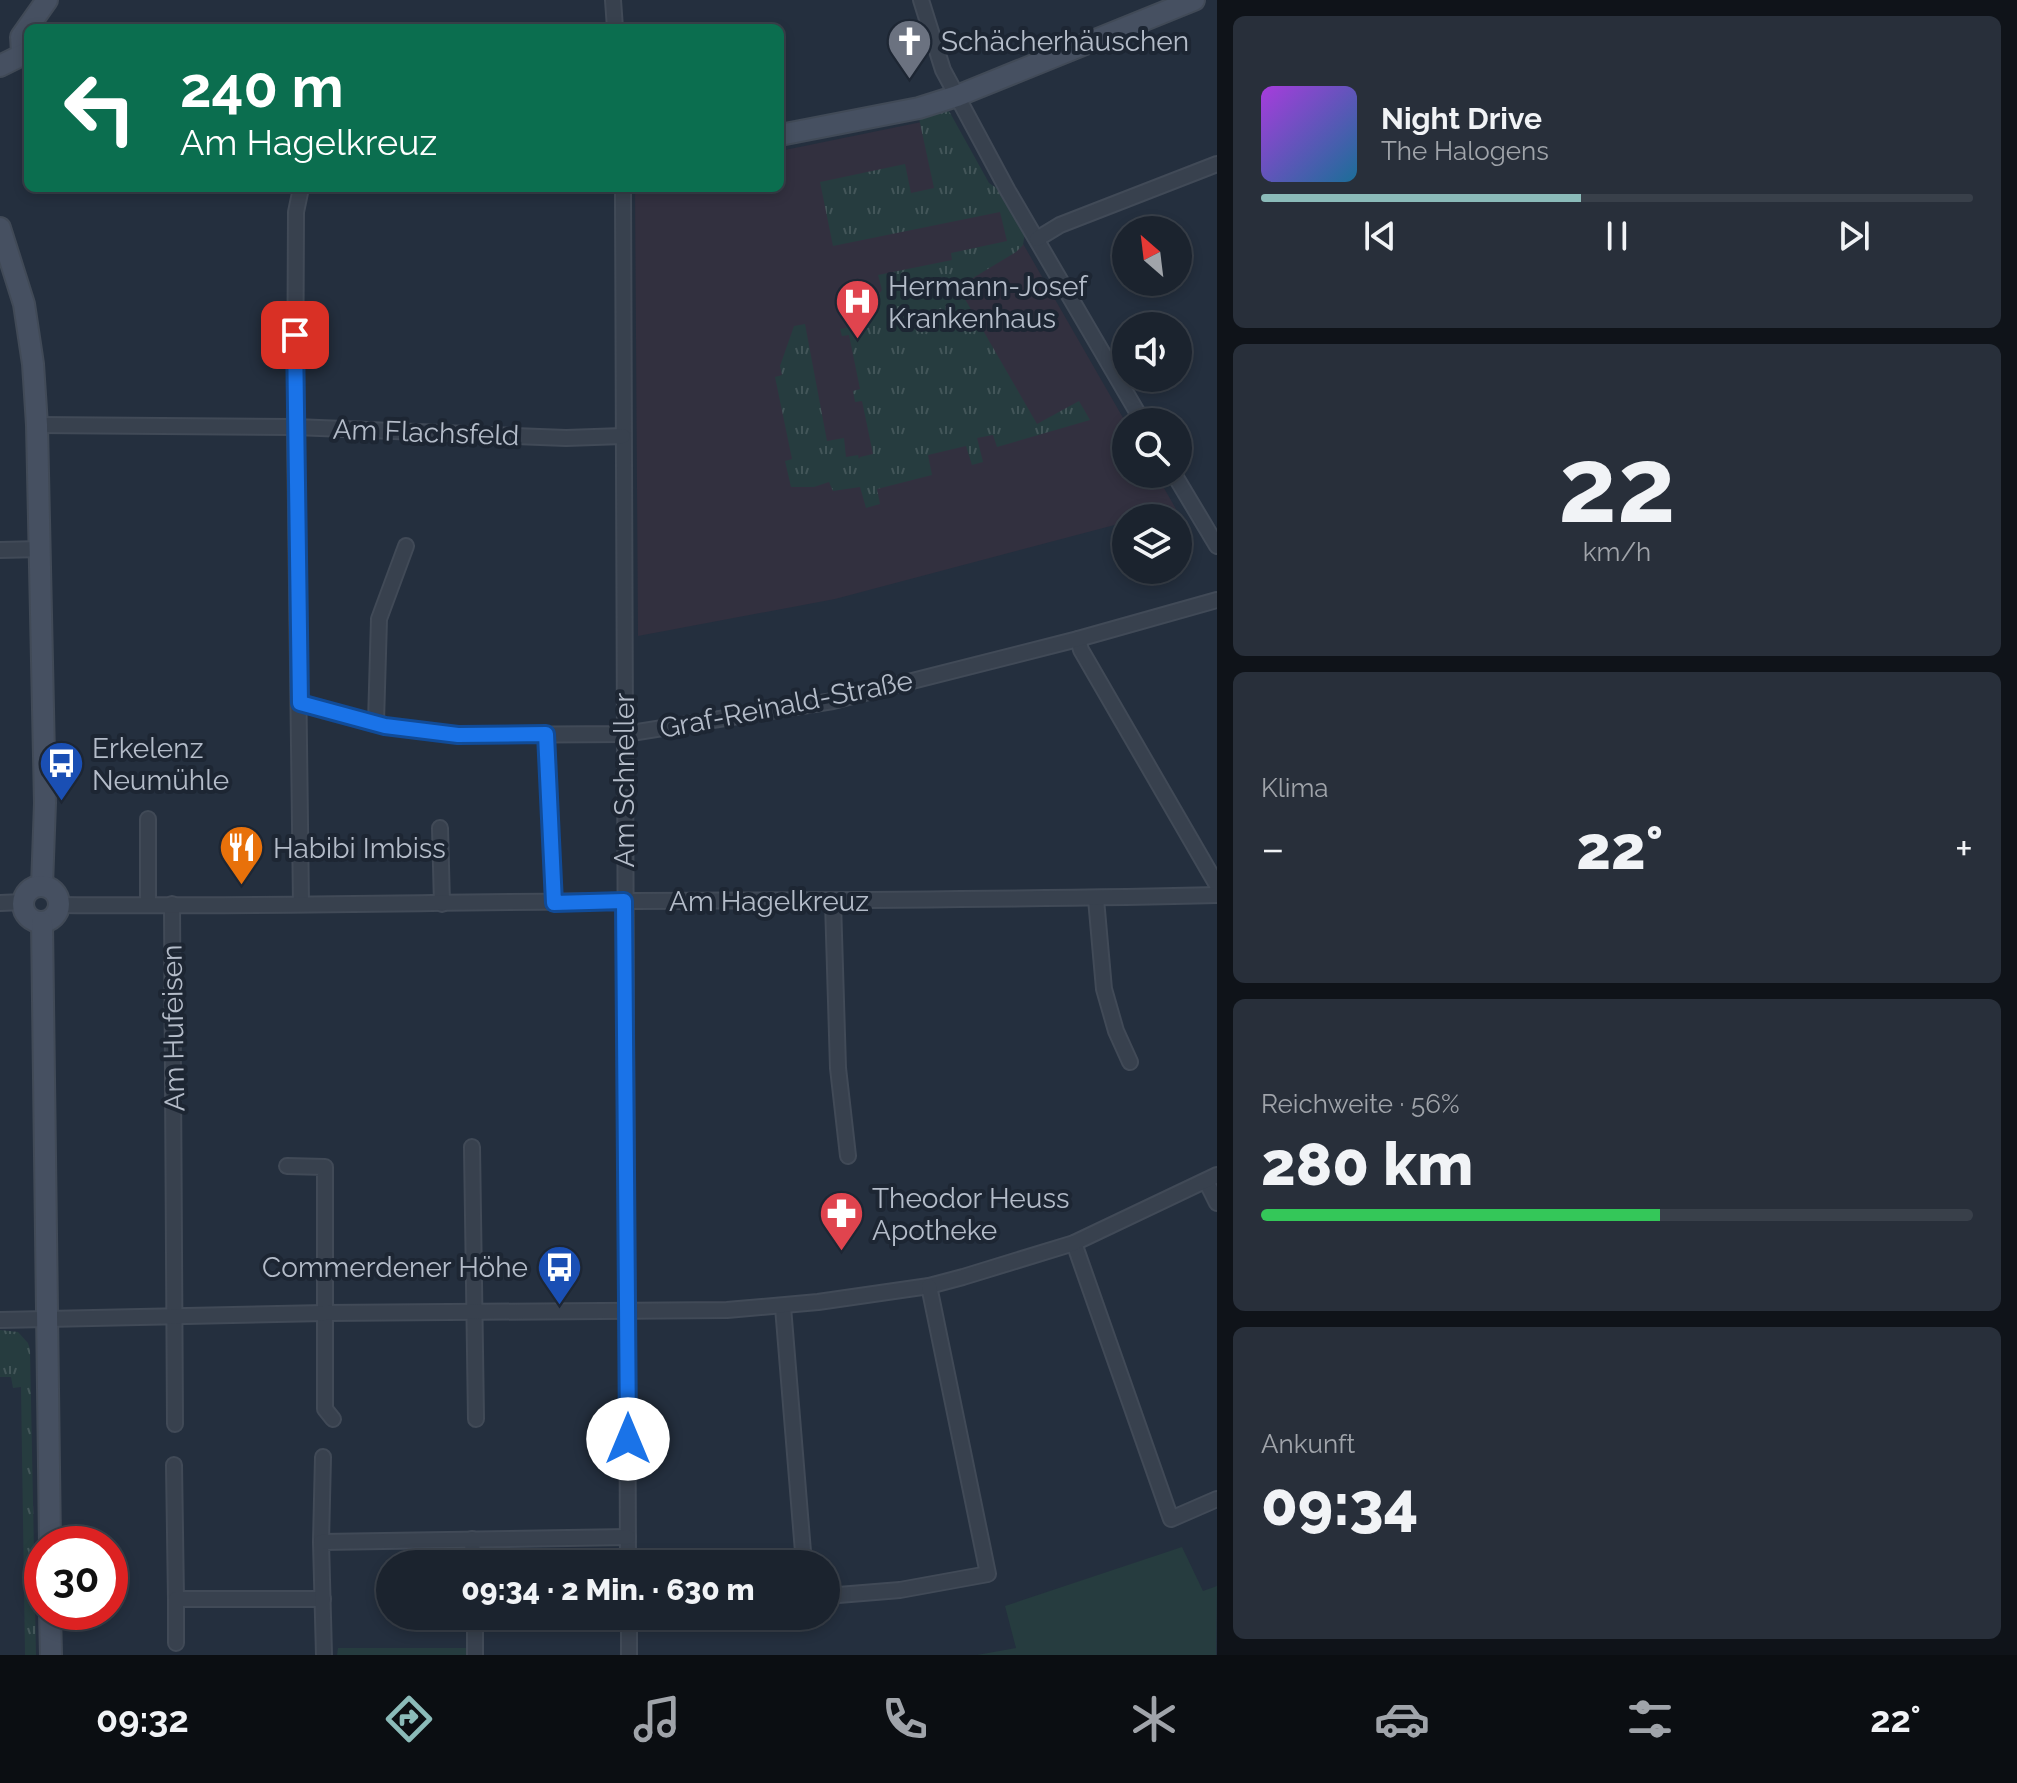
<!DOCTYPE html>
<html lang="de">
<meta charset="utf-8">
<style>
body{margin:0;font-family:Raleway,sans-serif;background:#282f3a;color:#f1f3f6;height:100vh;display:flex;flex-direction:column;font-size:30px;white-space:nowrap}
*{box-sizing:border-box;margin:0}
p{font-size:26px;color:#a0a4aa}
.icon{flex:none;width:44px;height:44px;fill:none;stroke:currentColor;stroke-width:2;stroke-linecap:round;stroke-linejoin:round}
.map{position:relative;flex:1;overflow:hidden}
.side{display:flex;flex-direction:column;gap:16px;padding:16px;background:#0f1319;width:800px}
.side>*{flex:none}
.top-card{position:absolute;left:24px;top:24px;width:760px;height:168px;border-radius:12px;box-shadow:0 4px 12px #0003,0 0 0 2px #39404a;background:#0b6e4f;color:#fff;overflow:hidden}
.needle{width:52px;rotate:332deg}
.fabs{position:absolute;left:1112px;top:216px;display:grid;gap:16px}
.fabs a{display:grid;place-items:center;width:80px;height:80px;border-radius:50%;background:#1b232e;box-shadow:0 4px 12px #0003,0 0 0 2px #39404a;font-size:40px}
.speed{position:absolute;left:24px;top:1526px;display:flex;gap:16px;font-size:40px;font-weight:700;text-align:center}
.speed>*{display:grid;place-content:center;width:104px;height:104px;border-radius:50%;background:#1b232e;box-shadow:0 4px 12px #0003,0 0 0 2px #39404a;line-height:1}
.speed .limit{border:12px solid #d22;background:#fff;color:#111}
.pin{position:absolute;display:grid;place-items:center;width:68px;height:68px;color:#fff;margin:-34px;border-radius:16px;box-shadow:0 4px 12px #0006}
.me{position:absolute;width:88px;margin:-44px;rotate:0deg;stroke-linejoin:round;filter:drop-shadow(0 0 6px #0008)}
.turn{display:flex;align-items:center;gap:28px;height:168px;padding:0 24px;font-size:36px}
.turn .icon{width:104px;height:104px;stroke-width:2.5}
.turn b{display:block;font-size:56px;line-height:68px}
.big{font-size:60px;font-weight:800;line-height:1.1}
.side .card{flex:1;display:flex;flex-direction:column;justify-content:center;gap:12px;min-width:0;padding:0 28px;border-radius:12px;background:#282f3a}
.side .dial{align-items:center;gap:0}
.dial b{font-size:104px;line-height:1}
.song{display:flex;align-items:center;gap:24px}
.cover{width:96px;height:96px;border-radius:12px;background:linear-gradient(135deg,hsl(280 70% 55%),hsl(200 70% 35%))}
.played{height:8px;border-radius:4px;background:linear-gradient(90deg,#8bbbb9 45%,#39404a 45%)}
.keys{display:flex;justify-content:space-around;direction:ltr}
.heat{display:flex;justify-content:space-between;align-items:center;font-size:44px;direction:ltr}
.charge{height:12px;border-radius:6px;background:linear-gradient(90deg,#34c759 56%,#39404a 0)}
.trip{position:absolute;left:376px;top:1550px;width:464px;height:80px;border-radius:40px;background:#1b232e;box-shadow:0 4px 12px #0003,0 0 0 2px #39404a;font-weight:800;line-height:80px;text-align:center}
.menu{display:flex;height:128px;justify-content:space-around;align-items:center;background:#0b0e12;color:#a0a4aa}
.menu .icon{width:56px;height:56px}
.menu .on{color:#8bbbb9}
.menu b{font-size:36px;color:#f1f3f6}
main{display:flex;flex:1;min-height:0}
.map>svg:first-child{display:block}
.medical{fill:#32303f}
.grass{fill:url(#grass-tufts)}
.green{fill:#263c3f}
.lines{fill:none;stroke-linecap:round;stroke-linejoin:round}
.street-casing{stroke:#414a57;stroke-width:18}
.secondary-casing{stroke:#414a57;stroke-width:24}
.street{stroke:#38414e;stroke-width:14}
.secondary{stroke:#465061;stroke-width:20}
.route-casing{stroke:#114b97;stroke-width:20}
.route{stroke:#1a73e8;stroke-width:14}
.labels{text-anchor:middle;stroke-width:8;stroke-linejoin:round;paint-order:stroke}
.poi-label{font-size:28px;fill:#b4bcc9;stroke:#1d2633;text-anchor:start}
.street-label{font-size:28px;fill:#b4bcc9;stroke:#1d2633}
</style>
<main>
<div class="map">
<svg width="1217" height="1655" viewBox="0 0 1217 1655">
<defs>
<pattern id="grass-tufts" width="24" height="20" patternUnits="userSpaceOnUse" patternTransform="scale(2)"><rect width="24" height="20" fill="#263c3f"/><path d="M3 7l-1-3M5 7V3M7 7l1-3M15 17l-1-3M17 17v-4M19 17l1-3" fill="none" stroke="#435659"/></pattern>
</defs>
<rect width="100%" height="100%" fill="#242f3e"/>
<polygon class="medical" points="946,117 952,120 1126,423 1126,474 1156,474 1176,509 1143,518 1126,518 1126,522 835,599 638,636 635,188 780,188 780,151"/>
<g class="grass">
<polygon points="943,108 949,111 989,183 1007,195 1025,232 1023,245 1016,252 958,287 1037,424 1079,401 1090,420 997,447 993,435 977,438 983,462 972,465 966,446 928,455 932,475 877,489 880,504 866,508 860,487 833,491 829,482 814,487 791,487 785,461 792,459 775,377 782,375 780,366 794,326 805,324 827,441 844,438 846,457 858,455 859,459 860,457 873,454 862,401 855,402 853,391 860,389 849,335 842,336 840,329 849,327 847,312 869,307 882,290 878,275 952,260 951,253 1007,241 1000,212 833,246 820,182 905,164 911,193 934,188 918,114"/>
<polygon points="0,1330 18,1332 28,1343 30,1349 36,1655 25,1655 21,1387 13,1388 11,1377 0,1377"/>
</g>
<g class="green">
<polygon points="1182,1547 1203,1591 1217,1586 1216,1655 977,1655 1016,1648 1005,1606"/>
<polygon points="338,1648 472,1648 473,1655 337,1655"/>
</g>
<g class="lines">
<defs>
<g id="street">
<polyline points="613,0 615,28"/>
<polyline points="921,0 943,70 1008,191 1143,422"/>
<polyline points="623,188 628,1564"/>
<polyline points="1037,239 1060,225 1217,164"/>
<polyline points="37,425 295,427 566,438 623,436"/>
<polyline points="1174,474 1217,546"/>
<polyline points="0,550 41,549"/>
<polyline points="1078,639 1081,650 1217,885"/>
<polyline points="300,703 385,726 458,735 625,734 833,701 1078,639 1217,600"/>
<polyline points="376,722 379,619 406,546"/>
<polyline points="546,734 554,903"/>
<polyline points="440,828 442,904"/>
<polyline points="1096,899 1104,989 1116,1031 1130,1062"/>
<polyline points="833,902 838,1068 848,1156"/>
<polyline points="0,903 23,902"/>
<polyline points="148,904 148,819"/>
<polyline points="172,904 175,1424"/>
<polyline points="301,904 295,427 296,212 301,188"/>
<path d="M59,905C248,907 437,902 626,901C823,900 1020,900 1217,895"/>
<polyline points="472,1147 476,1419"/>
<polyline points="287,1166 325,1167 325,1409 333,1419"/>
<polyline points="1206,1181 1217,1203"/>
<polyline points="1074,1243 1171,1519 1217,1499"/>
<polyline points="783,1307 804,1564"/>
<polyline points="0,1320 325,1313 727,1310 818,1302 929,1286 963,1277 1074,1243 1217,1175"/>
<polyline points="174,1465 176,1599"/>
<polyline points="472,1539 473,1564"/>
<polyline points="321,1542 323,1457"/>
<polyline points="826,1596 900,1590 988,1574 929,1286"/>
<polyline points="475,1616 475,1655"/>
<polyline points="629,1616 629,1655"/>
<polyline points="176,1643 176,1599 323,1599"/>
<polyline points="324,1655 321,1542 628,1537"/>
</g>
<g id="secondary">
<polyline points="22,53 21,37 47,0"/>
<polyline points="0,66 28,52"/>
<polyline points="780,135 919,108 957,96 1194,0"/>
<polyline points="0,228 24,304 33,364 37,425 45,803 42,886"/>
<circle cx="41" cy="904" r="18"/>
<polyline points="42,923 50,1544"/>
<polyline points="50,1612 51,1655"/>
</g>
</defs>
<use href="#street" class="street-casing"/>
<use href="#secondary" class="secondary-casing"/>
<use href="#street" class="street"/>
<use href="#secondary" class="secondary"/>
</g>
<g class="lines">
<defs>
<polyline id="route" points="295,335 300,703 385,726 458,735 546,734 554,903 624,901 628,1439"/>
</defs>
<use href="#route" class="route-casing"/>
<use href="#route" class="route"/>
</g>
<defs>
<symbol id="church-pin" viewBox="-11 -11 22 30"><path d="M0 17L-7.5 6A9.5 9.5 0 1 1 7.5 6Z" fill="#6b7280" stroke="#1d2633"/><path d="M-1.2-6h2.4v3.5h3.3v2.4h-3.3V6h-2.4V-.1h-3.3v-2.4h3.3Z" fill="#fff"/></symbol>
<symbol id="hospital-pin" viewBox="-11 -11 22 30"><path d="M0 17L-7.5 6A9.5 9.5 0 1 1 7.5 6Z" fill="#e0444e" stroke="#1d2633"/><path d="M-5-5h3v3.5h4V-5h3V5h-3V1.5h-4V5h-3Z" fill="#fff"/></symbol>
<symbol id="bus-pin" viewBox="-11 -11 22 30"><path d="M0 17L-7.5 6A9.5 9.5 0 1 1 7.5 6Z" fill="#1a4fb4" stroke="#1d2633"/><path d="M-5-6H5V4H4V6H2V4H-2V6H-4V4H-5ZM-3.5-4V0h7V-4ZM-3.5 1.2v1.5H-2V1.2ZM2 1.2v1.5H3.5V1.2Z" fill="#fff"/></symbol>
<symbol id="restaurant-pin" viewBox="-11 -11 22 30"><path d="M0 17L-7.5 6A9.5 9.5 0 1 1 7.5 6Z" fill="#e8710a" stroke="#1d2633"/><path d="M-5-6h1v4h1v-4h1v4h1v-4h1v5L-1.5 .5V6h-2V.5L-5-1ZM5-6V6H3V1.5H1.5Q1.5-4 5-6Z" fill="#fff"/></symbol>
<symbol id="pharmacy-pin" viewBox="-11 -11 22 30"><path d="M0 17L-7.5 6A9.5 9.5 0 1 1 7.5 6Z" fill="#e0444e" stroke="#1d2633"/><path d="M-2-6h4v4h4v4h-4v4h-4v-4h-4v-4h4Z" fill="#fff"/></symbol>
</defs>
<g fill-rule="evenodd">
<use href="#church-pin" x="884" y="16" width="51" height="69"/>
<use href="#hospital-pin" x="832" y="276" width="51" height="69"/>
<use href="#bus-pin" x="36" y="738" width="51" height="69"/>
<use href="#restaurant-pin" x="216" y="822" width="51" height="69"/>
<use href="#pharmacy-pin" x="816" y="1188" width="51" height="69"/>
<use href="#bus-pin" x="534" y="1242" width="51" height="69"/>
</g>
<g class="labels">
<g class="poi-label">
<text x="941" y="51">Schächerhäuschen</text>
<text x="888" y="296">Hermann-Josef<tspan x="888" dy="32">Krankenhaus</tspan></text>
<text x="92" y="758">Erkelenz<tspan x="92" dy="32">Neumühle</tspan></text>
<text x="273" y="858">Habibi Imbiss</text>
<text x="872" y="1208">Theodor Heuss<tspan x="872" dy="32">Apotheke</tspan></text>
<text x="528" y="1277" text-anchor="end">Commerdener Höhe</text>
</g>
<g class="street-label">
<text transform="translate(426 432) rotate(2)" y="10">Am Flachsfeld</text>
<text transform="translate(786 704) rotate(-11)" y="10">Graf-Reinald-Straße</text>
<text transform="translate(624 780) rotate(-90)" y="10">Am Schneller</text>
<text x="769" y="911">Am Hagelkreuz</text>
<text transform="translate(173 1028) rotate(-91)" y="10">Am Hufeisen</text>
</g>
</g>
</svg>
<div class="fabs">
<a><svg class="needle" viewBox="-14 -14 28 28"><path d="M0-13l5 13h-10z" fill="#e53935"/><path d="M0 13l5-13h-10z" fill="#a0a4aa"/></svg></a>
<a><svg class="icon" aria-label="sound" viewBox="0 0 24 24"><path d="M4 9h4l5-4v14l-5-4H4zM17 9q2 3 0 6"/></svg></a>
<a><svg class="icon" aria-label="search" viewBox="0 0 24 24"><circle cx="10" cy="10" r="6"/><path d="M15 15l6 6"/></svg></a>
<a><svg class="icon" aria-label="layers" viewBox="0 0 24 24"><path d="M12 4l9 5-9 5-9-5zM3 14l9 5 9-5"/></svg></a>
</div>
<div class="speed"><div class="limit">30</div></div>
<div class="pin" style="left:295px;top:335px;background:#d93025"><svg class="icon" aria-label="arrive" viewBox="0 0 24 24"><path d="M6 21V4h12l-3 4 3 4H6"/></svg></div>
<svg class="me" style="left:628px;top:1439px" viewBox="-20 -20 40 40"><circle r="19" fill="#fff"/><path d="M0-13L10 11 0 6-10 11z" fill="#1a73e8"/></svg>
<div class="trip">09:34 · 2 Min. · 630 m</div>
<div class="top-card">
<div class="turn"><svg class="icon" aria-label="left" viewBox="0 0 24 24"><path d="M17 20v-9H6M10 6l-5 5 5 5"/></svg><div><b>240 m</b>Am Hagelkreuz</div></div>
</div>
</div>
<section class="side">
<div class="card">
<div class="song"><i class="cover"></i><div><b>Night Drive</b><p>The Halogens</p></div></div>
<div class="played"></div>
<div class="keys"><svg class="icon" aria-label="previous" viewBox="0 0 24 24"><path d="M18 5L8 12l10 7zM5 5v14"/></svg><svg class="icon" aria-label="pause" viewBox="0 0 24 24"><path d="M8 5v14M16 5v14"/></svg><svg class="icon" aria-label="next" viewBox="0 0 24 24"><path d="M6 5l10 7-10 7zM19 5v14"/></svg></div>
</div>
<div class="card dial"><b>22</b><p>km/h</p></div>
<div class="card"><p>Klima</p>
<div class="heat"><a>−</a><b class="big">22°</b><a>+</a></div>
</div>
<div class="card"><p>Reichweite · 56%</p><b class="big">280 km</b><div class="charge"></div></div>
<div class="card"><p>Ankunft</p><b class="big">09:34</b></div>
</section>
</main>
<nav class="menu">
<b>09:32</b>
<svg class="icon on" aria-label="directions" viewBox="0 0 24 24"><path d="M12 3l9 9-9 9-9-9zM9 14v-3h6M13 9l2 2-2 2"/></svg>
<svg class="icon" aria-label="music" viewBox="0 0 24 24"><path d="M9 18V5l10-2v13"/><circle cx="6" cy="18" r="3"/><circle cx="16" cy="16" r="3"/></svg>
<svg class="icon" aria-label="phone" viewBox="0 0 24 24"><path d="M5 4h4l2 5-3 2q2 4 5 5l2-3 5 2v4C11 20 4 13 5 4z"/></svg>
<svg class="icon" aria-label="climate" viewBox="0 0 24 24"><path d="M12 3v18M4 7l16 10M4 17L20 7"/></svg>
<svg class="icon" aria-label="car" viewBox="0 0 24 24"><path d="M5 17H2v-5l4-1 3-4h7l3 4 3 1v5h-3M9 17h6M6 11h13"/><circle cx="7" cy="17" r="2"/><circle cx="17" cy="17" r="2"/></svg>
<svg class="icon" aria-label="filters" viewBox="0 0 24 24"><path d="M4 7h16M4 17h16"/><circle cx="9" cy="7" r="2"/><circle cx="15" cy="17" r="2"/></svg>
<b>22°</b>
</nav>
